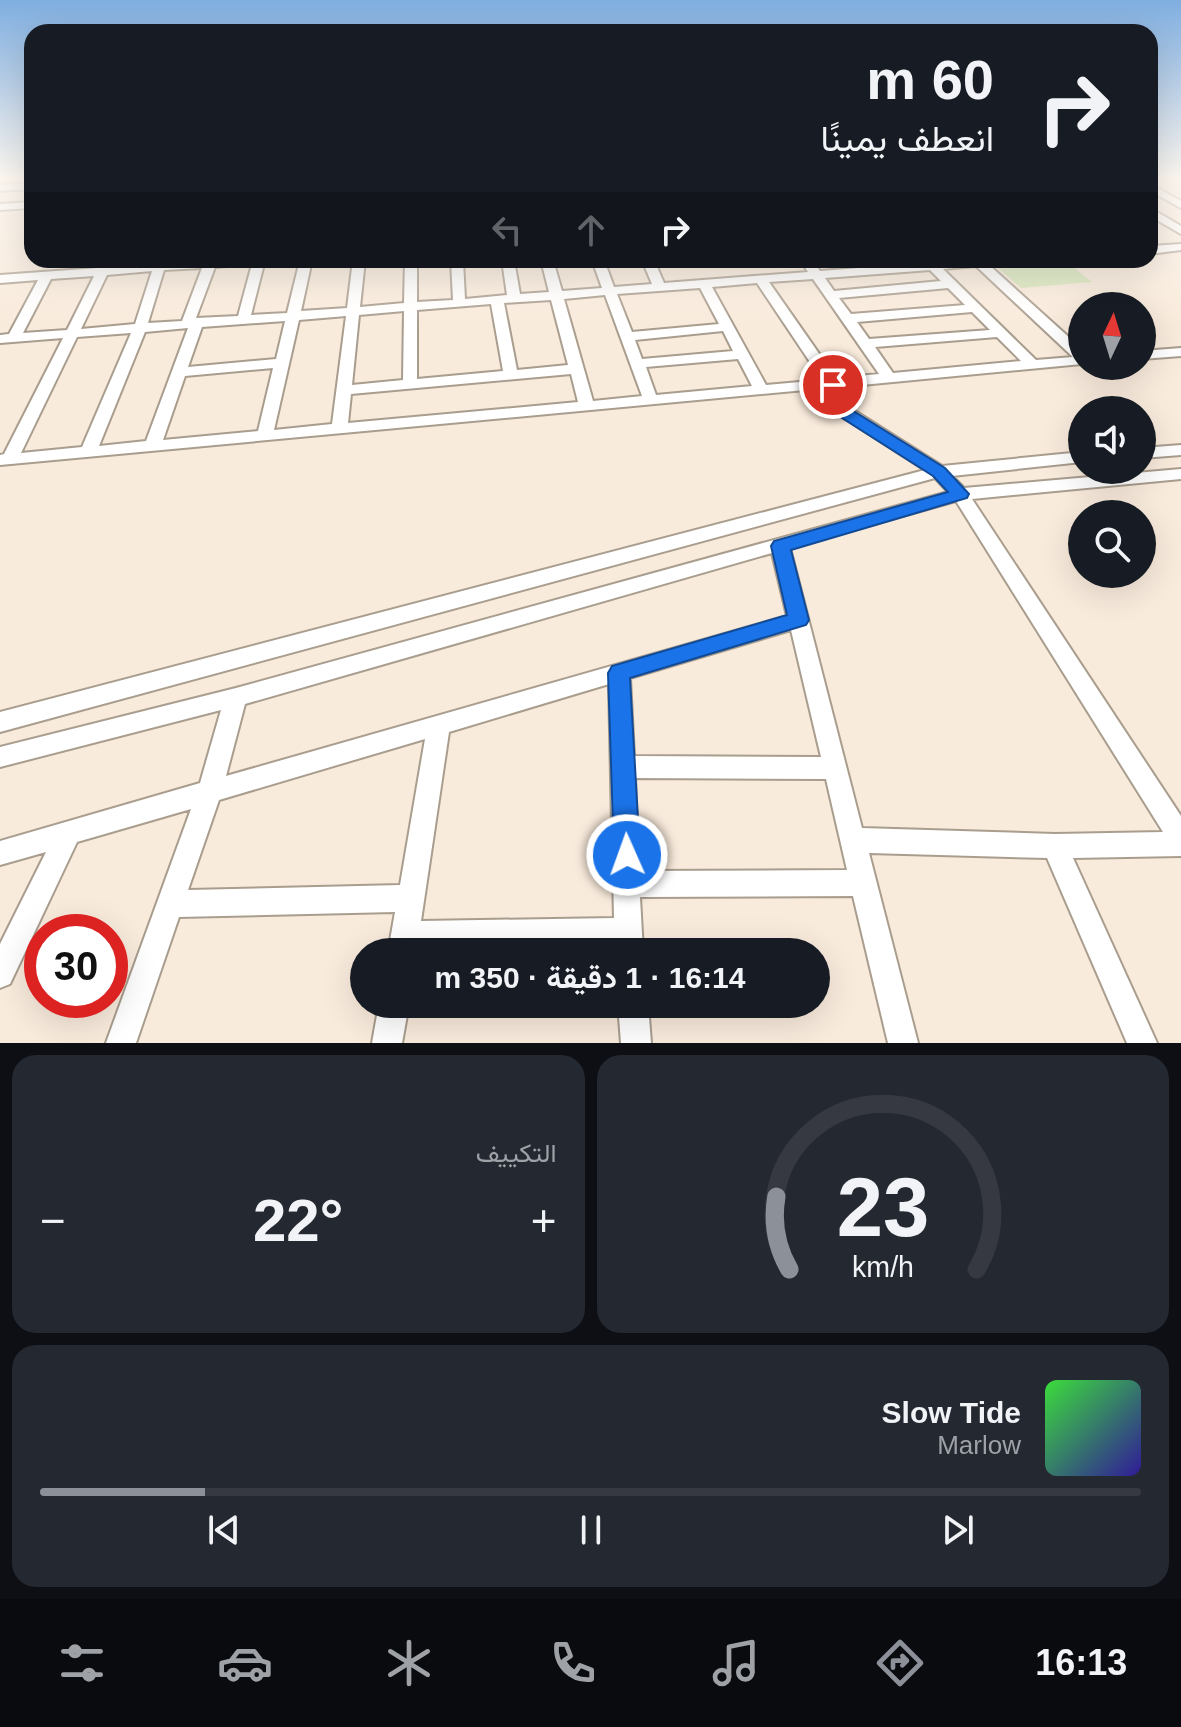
<!DOCTYPE html>
<html lang="ar">
<meta charset="utf-8">
<style>
body{margin:0;font-family:Helvetica,Vazirmatn,sans-serif;background:#242831;color:#f1f3f6;direction:rtl;height:100vh;display:flex;flex-direction:column;font-size:30px;white-space:nowrap}
*{box-sizing:border-box;margin:0}
p{font-size:26px;color:#9ea1a6}
.icon{flex:none;width:44px;height:44px;fill:none;stroke:currentColor;stroke-width:2;stroke-linecap:round;stroke-linejoin:round}
.map{position:relative;height:1043px;overflow:hidden;direction:ltr}
.details{display:flex;flex-direction:column;gap:12px;padding:12px;background:#0d0f14;flex:1}
.details>*{flex:none}
.top-card{position:absolute;left:24px;top:24px;width:1134px;height:244px;border-radius:24px;box-shadow:0 8px 32px #0002;direction:rtl;background:#171b24;color:#f1f3f6;overflow:hidden}
.needle{width:52px;rotate:4deg}
.tools{position:absolute;left:1068px;top:292px;display:grid;gap:16px}
.tools a{display:grid;place-items:center;width:88px;height:88px;border-radius:50%;background:#171b24;box-shadow:0 8px 32px #0002;font-size:40px}
.speed{position:absolute;left:24px;top:914px;display:flex;gap:16px;font-size:40px;font-weight:700;text-align:center}
.speed>*{display:grid;place-content:center;width:104px;height:104px;border-radius:50%;background:#171b24;box-shadow:0 8px 32px #0002;line-height:1}
.speed .limit{border:12px solid #d22;background:#fff;color:#111}
.pin{position:absolute;display:grid;place-items:center;width:68px;height:68px;color:#fff;margin:-34px;border:4px solid #fff;border-radius:50%;box-shadow:0 2px 8px #0007}
.me{position:absolute;width:88px;margin:-44px;rotate:358deg;stroke-linejoin:round;filter:drop-shadow(0 0 6px #0008)}
.turn{display:flex;align-items:center;gap:28px;height:168px;padding:0 32px;font-size:36px}
.turn .icon{width:104px;height:104px;stroke-width:2.5}
.turn b{display:block;font-size:56px;line-height:68px}
.lanes{display:flex;align-items:center;height:76px;padding:0 32px;background:#0003;justify-content:center;gap:40px;direction:ltr}
.lanes .off{opacity:.35}
.big{font-size:60px;font-weight:700;line-height:1.1}
.details .tile{flex:1;display:flex;flex-direction:column;justify-content:center;gap:12px;min-width:0;padding:0 28px;border-radius:24px;background:#242831}
.details .dial{align-items:center;gap:0}
.dial svg{height:208px;overflow:visible;fill:none;stroke:#363941;stroke-width:7;stroke-linecap:round;text-anchor:middle}
.dial text{fill:#f1f3f6;stroke:none}
.song{display:flex;align-items:center;gap:24px}
.cover{width:96px;height:96px;border-radius:12px;background:linear-gradient(135deg,hsl(120 70% 55%),hsl(250 70% 35%))}
.played{height:8px;border-radius:4px;background:linear-gradient(90deg,#8c9099 15%,#363941 15%)}
.keys{display:flex;justify-content:space-around;direction:ltr}
.heat{display:flex;justify-content:space-between;align-items:center;font-size:44px;direction:ltr}
.details .tiles{flex:1;display:grid;gap:12px;grid-template-columns:1fr 1fr}
.tile:last-child{grid-column:span 2}
.trip{position:absolute;left:350px;top:938px;width:480px;height:80px;border-radius:40px;background:#171b24;box-shadow:0 8px 32px #0002;font-weight:700;line-height:80px;text-align:center;direction:rtl}
.dock{display:flex;height:128px;justify-content:space-around;align-items:center;background:#090b0e;color:#9ea1a6}
.dock .icon{width:56px;height:56px}
.dock .selected{color:#8c9099}
.dock b{font-size:36px;color:#f1f3f6}
.map>svg:first-child{display:block}
.green{fill:#d6e6b9}
.lines{fill:none;stroke-linecap:round;stroke-linejoin:round}
.minor-casing{stroke:#a99d8e;stroke-width:4}
.minor{fill:#fff;fill-rule:evenodd}
.route{fill:#1a73e8;stroke:#114b97;stroke-width:2}
</style>
<div class="map">
<svg width="1181" height="1043" viewBox="0 0 1181 1043">
<rect width="100%" height="100%" fill="#f9ebdc"/>
<polygon class="green" points="1067,262 1092,282 1021,288 998,268"/>
<g class="lines">
<defs>
<g id="minor">
<polygon points="32,183 32,189 0,191 0,185"/>
<polygon points="1150,184 1181,201 1181,208 1150,191"/>
<polygon points="32,202 32,208 0,210 0,204"/>
<polygon points="1150,208 1181,226 1181,234 1150,216"/>
<polygon points="1181,244 1181,250 1150,254 1150,246"/>
<path d="M102,260H112L111,267L155,264L156,260H168L167,263L265,260L251,315L287,313L300,260H312L301,311L347,308L353,260H365L360,307L404,303L405,260H417V302L453,300L451,260H463L465,299L507,295L502,260H514L520,294L549,292L541,260H553L562,291L602,288L592,260H604L614,287L652,284L642,260H654L664,283L808,272L800,260H812L820,271L962,260H1014L1008,264L989,265L1082,349V364L841,387L852,409L942,466L1082,452V462L952,476L964,488L1181,469V479L972,499L1181,816V856L1073,858L1157,1043H1127L1047,858L869,853L918,1043H888L853,896L640,897L643,952H615V945L417,949L416,952H388L395,912L179,917L136,1043H106L191,809L77,842L10,984L0,988V944L46,852L0,865V841L200,783L221,710L0,767V747L236,688L948,492L935,478L0,732V712L925,470L840,415L827,388L0,465V455L4,454L63,338L0,343V335L9,334L38,280L0,283V275L98,268ZM252,264L238,316L196,318L215,267ZM976,266L1073,357L1036,360L943,269ZM202,268L182,321L148,323L164,270ZM930,270L941,281L834,291L825,278ZM152,271L135,324L81,329L107,275ZM94,276L67,330L23,333L51,279ZM813,279L879,374L836,378L769,282ZM757,283L822,380L766,385L712,287ZM700,288L719,324L632,332L617,294ZM948,288L965,305L851,314L839,298ZM605,295L642,396L593,401L564,299ZM551,300L568,365L517,370L504,303ZM491,304L503,371L417,379V310ZM404,311L403,380L352,385L359,315ZM972,312L990,330L869,339L857,322ZM346,316L332,424L274,430L299,320ZM285,321L276,359L188,367L202,327ZM188,328L146,441L99,446L145,332ZM723,331L733,351L642,359L635,340ZM131,333L82,447L21,453L77,337ZM997,337L1021,361L893,373L875,347ZM738,359L752,386L656,395L646,367ZM273,368L258,431L163,440L185,376ZM571,374L578,402L348,423L351,394ZM956,501L1163,832L1055,834L862,828L790,548ZM772,553L787,616L226,776L245,704ZM791,630L821,757L634,756L630,678ZM609,684L614,918L421,921L449,732ZM425,739L400,885L188,890L219,800ZM635,778L826,779L847,870L639,871Z"/>
<polygon points="1181,348 1181,356 1142,359 1142,351"/>
<polygon points="1181,445 1181,455 1142,458 1142,448"/>
<polygon points="379,1004 409,1004 402,1043 372,1043"/>
<polygon points="618,1004 648,1004 651,1043 621,1043"/>
</g>
</defs>
<use href="#minor" class="minor-casing"/>
<use href="#minor" class="minor"/>
</g>
<linearGradient id="sky" x2="0" y2="1"><stop stop-color="#7faee0"/><stop offset="0.55" stop-color="#fcf6ef"/><stop offset="1" stop-color="#fcf6ef" stop-opacity="0"/></linearGradient>
<rect width="1181" height="325" fill="url(#sky)"/>
<polygon class="route" points="833,380 840,385 852,410 945,468 969,494 967,498 791,550 809,620 806,625 630,678 640,855 636,864 627,868 618,864 614,855 608,673 612,666 787,615 771,546 774,541 948,492 933,476 839,416 825,385"/>
</svg>
<div class="tools">
<a><svg class="needle" viewBox="-14 -14 28 28"><path d="M0-13l5 13h-10z" fill="#e53935"/><path d="M0 13l5-13h-10z" fill="#9ea1a6"/></svg></a>
<a><svg class="icon" aria-label="sound" viewBox="0 0 24 24"><path d="M4 9h4l5-4v14l-5-4H4zM17 9q2 3 0 6"/></svg></a>
<a><svg class="icon" aria-label="search" viewBox="0 0 24 24"><circle cx="10" cy="10" r="6"/><path d="M15 15l6 6"/></svg></a>
</div>
<div class="speed"><div class="limit">30</div></div>
<div class="pin" style="left:833px;top:385px;background:#d93025"><svg class="icon" aria-label="arrive" viewBox="0 0 24 24"><path d="M6 21V4h12l-3 4 3 4H6"/></svg></div>
<svg class="me" style="left:627px;top:855px" viewBox="-20 -20 40 40"><circle r="17" fill="#1a73e8" stroke="#fff" stroke-width="3"/><path d="M0-11L8 9 0 5-8 9z" fill="#fff"/></svg>
<div class="trip">16:14 · 1 دقيقة · 350 m</div>
<div class="top-card">
<div class="turn"><svg class="icon" aria-label="right" viewBox="0 0 24 24"><path d="M7 20v-9h11M14 6l5 5-5 5"/></svg><div><b>60 m</b>انعطف يمينًا</div></div>
<div class="lanes"><svg class="icon off" aria-label="left" viewBox="0 0 24 24"><path d="M17 20v-9H6M10 6l-5 5 5 5"/></svg><svg class="icon off" aria-label="ahead" viewBox="0 0 24 24"><path d="M12 20V5M6 11l6-6 6 6"/></svg><svg class="icon" aria-label="right" viewBox="0 0 24 24"><path d="M7 20v-9h11M14 6l5 5-5 5"/></svg></div>
</div>
</div>
<section class="details">
<div class="tiles">
<div class="tile dial"><svg viewBox="0 0 100 80">
<path d="M14 69A42 42 0 1 1 86 69"/>
<path d="M14 69A42 42 0 0 1 9 41" stroke="#8c9099"/>
<text x="50" y="56" font-size="32" font-weight="700">23</text>
<text x="50" y="72" font-size="11">km/h</text>
</svg></div>
<div class="tile"><p>التكييف</p>
<div class="heat"><a>−</a><b class="big">22°</b><a>+</a></div>
</div>
<div class="tile">
<div class="song"><i class="cover"></i><div><b>Slow Tide</b><p>Marlow</p></div></div>
<div class="played"></div>
<div class="keys"><svg class="icon" aria-label="previous" viewBox="0 0 24 24"><path d="M18 5L8 12l10 7zM5 5v14"/></svg><svg class="icon" aria-label="pause" viewBox="0 0 24 24"><path d="M8 5v14M16 5v14"/></svg><svg class="icon" aria-label="next" viewBox="0 0 24 24"><path d="M6 5l10 7-10 7zM19 5v14"/></svg></div>
</div>
</div>
</section>
<nav class="dock">
<b>16:13</b>
<svg class="icon selected" aria-label="directions" viewBox="0 0 24 24"><path d="M12 3l9 9-9 9-9-9zM9 14v-3h6M13 9l2 2-2 2"/></svg>
<svg class="icon" aria-label="music" viewBox="0 0 24 24"><path d="M9 18V5l10-2v13"/><circle cx="6" cy="18" r="3"/><circle cx="16" cy="16" r="3"/></svg>
<svg class="icon" aria-label="phone" viewBox="0 0 24 24"><path d="M5 4h4l2 5-3 2q2 4 5 5l2-3 5 2v4C11 20 4 13 5 4z"/></svg>
<svg class="icon" aria-label="climate" viewBox="0 0 24 24"><path d="M12 3v18M4 7l16 10M4 17L20 7"/></svg>
<svg class="icon" aria-label="car" viewBox="0 0 24 24"><path d="M5 17H2v-5l4-1 3-4h7l3 4 3 1v5h-3M9 17h6M6 11h13"/><circle cx="7" cy="17" r="2"/><circle cx="17" cy="17" r="2"/></svg>
<svg class="icon" aria-label="filters" viewBox="0 0 24 24"><path d="M4 7h16M4 17h16"/><circle cx="9" cy="7" r="2"/><circle cx="15" cy="17" r="2"/></svg>
</nav>
